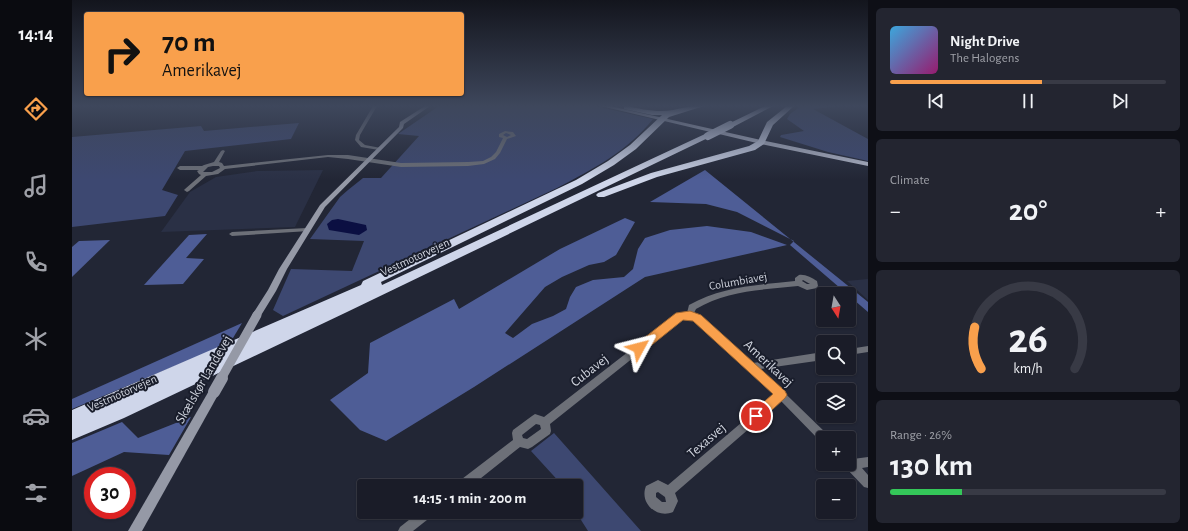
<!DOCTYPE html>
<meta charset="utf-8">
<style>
body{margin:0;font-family:"Alegreya Sans",sans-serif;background:#232530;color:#f1f3f6;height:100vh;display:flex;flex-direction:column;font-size:15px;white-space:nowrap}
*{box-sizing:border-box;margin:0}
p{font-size:13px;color:#9fa1a8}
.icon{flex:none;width:22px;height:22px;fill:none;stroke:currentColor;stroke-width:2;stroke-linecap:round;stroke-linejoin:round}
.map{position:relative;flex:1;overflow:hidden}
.sheet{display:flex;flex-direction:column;gap:8px;padding:8px;background:#0e0f16;width:320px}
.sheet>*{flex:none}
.top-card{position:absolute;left:12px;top:12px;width:380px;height:84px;border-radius:4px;box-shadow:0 1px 3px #0004,0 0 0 1px #383a45;background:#f9a04c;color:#111;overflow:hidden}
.needle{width:26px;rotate:169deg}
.buttons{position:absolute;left:744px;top:287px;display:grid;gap:8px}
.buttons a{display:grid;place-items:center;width:40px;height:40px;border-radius:4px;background:#1a1c28;box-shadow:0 1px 3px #0004,0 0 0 1px #383a45;font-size:20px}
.speed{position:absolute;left:12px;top:467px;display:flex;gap:8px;font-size:20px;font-weight:700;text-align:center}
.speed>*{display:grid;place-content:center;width:52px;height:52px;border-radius:50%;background:#1a1c28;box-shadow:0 1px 3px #0004,0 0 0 1px #383a45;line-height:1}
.speed .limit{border:6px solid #d22;background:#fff;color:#111}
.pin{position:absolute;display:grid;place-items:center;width:34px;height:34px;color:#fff;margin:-17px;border:2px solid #fff;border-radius:50%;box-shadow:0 1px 4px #0007}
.me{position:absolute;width:44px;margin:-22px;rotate:52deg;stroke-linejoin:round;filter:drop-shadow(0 0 3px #0008)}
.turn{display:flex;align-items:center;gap:14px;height:84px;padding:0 12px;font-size:18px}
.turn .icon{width:52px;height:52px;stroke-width:2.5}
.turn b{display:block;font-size:28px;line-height:34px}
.big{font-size:30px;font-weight:700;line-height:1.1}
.sheet .tile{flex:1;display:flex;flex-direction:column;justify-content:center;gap:6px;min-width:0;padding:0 14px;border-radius:6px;background:#232530}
.sheet .dial{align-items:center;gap:0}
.dial svg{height:104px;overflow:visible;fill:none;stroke:#383a45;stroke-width:7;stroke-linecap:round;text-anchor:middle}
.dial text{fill:#f1f3f6;stroke:none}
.song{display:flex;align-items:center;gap:12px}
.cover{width:48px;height:48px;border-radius:6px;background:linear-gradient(135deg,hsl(200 70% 55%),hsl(320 70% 35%))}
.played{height:4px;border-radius:2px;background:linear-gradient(90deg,#f9a04c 55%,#383a45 55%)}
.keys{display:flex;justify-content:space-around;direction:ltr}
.heat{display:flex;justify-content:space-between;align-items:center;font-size:22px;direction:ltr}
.charge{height:6px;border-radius:3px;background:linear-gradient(90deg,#34c759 26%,#383a45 0)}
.trip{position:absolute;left:285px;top:479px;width:226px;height:40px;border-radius:4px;background:#1a1c28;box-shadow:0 1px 3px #0004,0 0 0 1px #383a45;font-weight:700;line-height:40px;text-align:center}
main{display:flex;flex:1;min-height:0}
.tab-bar{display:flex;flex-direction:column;width:72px;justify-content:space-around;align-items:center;background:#0a0b10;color:#9fa1a8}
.tab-bar .icon{width:28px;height:28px}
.tab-bar .current{color:#f9a04c}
.tab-bar b{font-size:18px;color:#f1f3f6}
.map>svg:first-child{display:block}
.built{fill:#2a3045}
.green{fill:#3d4871}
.forest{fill:#4e5d96}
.water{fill:#0b0f42}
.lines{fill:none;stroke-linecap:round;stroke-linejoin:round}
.street{fill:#6d7078;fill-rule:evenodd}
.secondary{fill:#9599a6;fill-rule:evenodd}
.primary{fill:#b4b9ca;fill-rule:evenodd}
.highway{fill:#cfd6ea;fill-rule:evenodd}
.secondary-bridge-far1{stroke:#9599a6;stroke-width:9}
.secondary-bridge{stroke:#9599a6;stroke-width:12}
.highway-bridge{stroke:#cfd6ea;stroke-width:8}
.route{fill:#f9a04c;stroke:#a26831}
.labels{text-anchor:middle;stroke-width:4;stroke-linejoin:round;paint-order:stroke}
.street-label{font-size:12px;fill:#d0d4de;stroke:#191d2b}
.near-street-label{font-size:14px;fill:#d0d4de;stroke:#191d2b}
</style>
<main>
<nav class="tab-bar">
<b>14:14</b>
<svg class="icon current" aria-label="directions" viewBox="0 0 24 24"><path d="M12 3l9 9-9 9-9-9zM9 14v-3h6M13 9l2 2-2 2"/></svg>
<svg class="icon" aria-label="music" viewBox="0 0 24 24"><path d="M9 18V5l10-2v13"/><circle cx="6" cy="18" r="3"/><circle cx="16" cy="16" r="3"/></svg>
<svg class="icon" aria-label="phone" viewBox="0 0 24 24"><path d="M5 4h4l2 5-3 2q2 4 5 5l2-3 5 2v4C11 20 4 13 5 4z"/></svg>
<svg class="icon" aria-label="climate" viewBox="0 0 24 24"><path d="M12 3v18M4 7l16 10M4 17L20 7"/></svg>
<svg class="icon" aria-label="car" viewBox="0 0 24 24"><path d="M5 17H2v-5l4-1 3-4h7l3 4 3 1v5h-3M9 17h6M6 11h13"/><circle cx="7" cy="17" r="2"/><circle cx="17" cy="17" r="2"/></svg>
<svg class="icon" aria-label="filters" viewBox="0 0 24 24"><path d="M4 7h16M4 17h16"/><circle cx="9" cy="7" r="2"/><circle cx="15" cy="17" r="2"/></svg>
</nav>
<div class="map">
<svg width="796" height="531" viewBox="0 0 796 531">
<rect width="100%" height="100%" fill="#222635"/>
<g class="built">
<polygon points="251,170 223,227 89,232 118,192 144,177 185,171"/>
<polygon points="796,279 796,300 775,281"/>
</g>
<g class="green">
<path d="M367,106H523L581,119C556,151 521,169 485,188L211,316L201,310L219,269L280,271L292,241L238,239L268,197L276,190L291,178H309L347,136L326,134Z"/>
<polygon points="729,106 765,106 741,109 796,139 796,161 756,152 708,137 709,135 732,131 715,119 718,114"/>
<polygon points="227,123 219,139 113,151 90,190 106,195 93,216 0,227 0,137 129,126 132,131"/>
<polygon points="482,433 569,531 516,531 504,512 504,486 491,486 459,451"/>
</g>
<g class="forest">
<polygon points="633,170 796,302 796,312 718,245 722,241 665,212 634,204 578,202"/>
<polygon points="553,218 563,222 544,255 532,262 517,265 490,277 473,287 433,333 441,338 460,324 481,316 494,309 498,297 504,287 521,280 552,277 561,269 566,249 573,238 598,230 635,226 679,232 715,245 573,277 402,387 314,441 288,430 258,400 296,373 298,343 382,299 387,309 488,249"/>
<polygon points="135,234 114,258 132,259 111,284 72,285 117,235"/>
<polygon points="38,240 0,277 0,247 7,241"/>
<polygon points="170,323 158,343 0,409 0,399"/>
<polygon points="119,417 97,455 52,452 0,476 0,443 50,422 66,438"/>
</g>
<polygon class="water" points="266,219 294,225 295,230 287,235 257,230 255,224 260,220"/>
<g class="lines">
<g class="street">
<polygon points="301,106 305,106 288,135 287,140 293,145 309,148 309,150 307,150 289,147 283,140 284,135"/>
<path d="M433,131L441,132L444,136L435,139L428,153L423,159L412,164L396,166L329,167L276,159L256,157L153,169L146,174L134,176L117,191L115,192L112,190L113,189L129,175L127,174L125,171L127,170H108L105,168L108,166H130L132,165L142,162L149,151L151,150L153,151L147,162L150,163L152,166L256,155H276L329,163L396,162L411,161L419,157L424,152L431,138L427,137V134ZM434,133L439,135L435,137L431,135ZM141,166H147L148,168L140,172H131L136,167Z"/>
<polygon points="235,228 237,229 238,230 237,231 160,236 157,234 160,232"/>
<path d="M727,275C733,274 740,278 745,281L746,286L745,288L735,290L726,286C691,290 655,290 624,309L622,313L640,325L681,363L751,352V360L688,369L756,435L757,438H751V442L748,441L709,401L603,493L606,501L601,512C585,519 567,503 574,486L586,480L596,485L702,395L634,329L619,319H610L478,424L479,431L478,434L460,447L456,449L448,447L399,486H384L386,482L441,440L440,433L441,430L460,416L463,414L472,417L605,314L615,313L617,305C650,286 686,285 723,281V278ZM731,280L738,284H735L730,281ZM464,424L468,425L469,429L455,439L451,438L450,435ZM586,492L593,497L594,502H590L584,497V493Z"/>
<polygon points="796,346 796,352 777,355 777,349"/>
<polygon points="796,457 796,467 790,468 796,475 796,488 792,487 773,467 772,464 777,464 777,458 781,459"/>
<polygon points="347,512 362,512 360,516 341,531 326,531 328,527"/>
</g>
<g class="secondary">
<polygon points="353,106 358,106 332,124 331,128 253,207 215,269 204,291 188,317 182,317 180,315 196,290 207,269 248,205 327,127 328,122"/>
<polygon points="142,387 146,389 147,392 146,395 70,531 56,531 138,389"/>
</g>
<polygon class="primary" points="529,106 538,106 689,140 796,162 796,166 689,144"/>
<g class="highway">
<path d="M554,106C569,109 586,113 601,110C612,108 621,105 632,106L597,117L564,149L542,165L510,184L309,282L310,285L633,134H636L640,136L275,312L52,418L0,440V410L289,285L291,281L504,180L536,161L558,145L590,115H580L552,109V107Z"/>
<polygon points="693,106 701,106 661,127 658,127 654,125"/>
<polygon points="715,106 722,106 701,125 692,144 683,150 585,177 532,197 526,197 524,195 526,193 579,173 677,146 686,141 695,122"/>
</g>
<polyline class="secondary-bridge-far1" points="149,379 185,315"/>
<polyline class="secondary-bridge" points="142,392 150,378"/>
<polyline class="highway-bridge" points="636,136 658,125"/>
</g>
<linearGradient id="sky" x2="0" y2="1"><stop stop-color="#13151d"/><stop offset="0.59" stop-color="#3e475c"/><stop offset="1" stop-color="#3e475c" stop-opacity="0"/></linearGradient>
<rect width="796" height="180" fill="url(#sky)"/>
<polygon class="route" points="618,311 629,315 713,391 715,395 713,398 689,420 684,422 680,420 678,416 680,412 701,394 621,321 611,320 571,352 567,353 563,352 561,348 563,345 604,313"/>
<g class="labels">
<g class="street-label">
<text transform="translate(343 257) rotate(-25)" y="4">Vestmotorvejen</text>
<text transform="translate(666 281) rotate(-10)" y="4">Columbiavej</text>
<text transform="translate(50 393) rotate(-24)" y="4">Vestmotorvejen</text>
</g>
<g class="near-street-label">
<text transform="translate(697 363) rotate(43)" y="5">Amerikavej</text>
<text transform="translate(517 370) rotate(-38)" y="5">Cubavej</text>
<text transform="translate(131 379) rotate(-60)" y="5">Skælskør Landevej</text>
<text transform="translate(634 440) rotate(-41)" y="5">Texasvej</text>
</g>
</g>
</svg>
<div class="buttons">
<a><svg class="needle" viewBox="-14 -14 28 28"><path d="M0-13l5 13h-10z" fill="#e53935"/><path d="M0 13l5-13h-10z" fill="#9fa1a8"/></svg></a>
<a><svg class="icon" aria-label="search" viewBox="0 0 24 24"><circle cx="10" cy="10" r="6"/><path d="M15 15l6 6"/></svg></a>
<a><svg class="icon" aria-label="layers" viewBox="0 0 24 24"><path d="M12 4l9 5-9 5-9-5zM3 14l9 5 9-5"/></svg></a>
<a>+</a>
<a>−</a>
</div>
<div class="speed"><div class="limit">30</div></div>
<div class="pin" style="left:684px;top:416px;background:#d93025"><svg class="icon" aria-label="arrive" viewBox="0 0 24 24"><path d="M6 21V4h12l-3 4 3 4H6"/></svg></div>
<svg class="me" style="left:567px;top:348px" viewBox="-20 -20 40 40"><path d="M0-17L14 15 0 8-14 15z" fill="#f9a04c" stroke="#fff" stroke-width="4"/></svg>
<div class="trip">14:15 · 1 min · 200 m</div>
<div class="top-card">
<div class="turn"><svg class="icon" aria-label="right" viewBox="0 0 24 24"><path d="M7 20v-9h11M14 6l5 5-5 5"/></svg><div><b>70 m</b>Amerikavej</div></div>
</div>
</div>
<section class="sheet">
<div class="tile">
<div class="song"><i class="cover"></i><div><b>Night Drive</b><p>The Halogens</p></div></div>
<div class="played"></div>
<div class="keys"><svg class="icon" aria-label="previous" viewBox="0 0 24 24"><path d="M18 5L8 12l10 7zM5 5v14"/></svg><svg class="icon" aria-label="pause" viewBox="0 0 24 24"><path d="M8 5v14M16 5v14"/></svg><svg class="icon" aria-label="next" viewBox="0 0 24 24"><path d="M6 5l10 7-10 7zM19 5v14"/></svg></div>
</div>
<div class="tile"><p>Climate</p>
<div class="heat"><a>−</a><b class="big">20°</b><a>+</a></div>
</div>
<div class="tile dial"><svg viewBox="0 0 100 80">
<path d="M14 69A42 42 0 1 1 86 69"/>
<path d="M14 69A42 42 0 0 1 9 37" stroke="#f9a04c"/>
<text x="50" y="56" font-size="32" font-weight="700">26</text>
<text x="50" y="72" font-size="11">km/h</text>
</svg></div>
<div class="tile"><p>Range · 26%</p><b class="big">130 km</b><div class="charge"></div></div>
</section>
</main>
